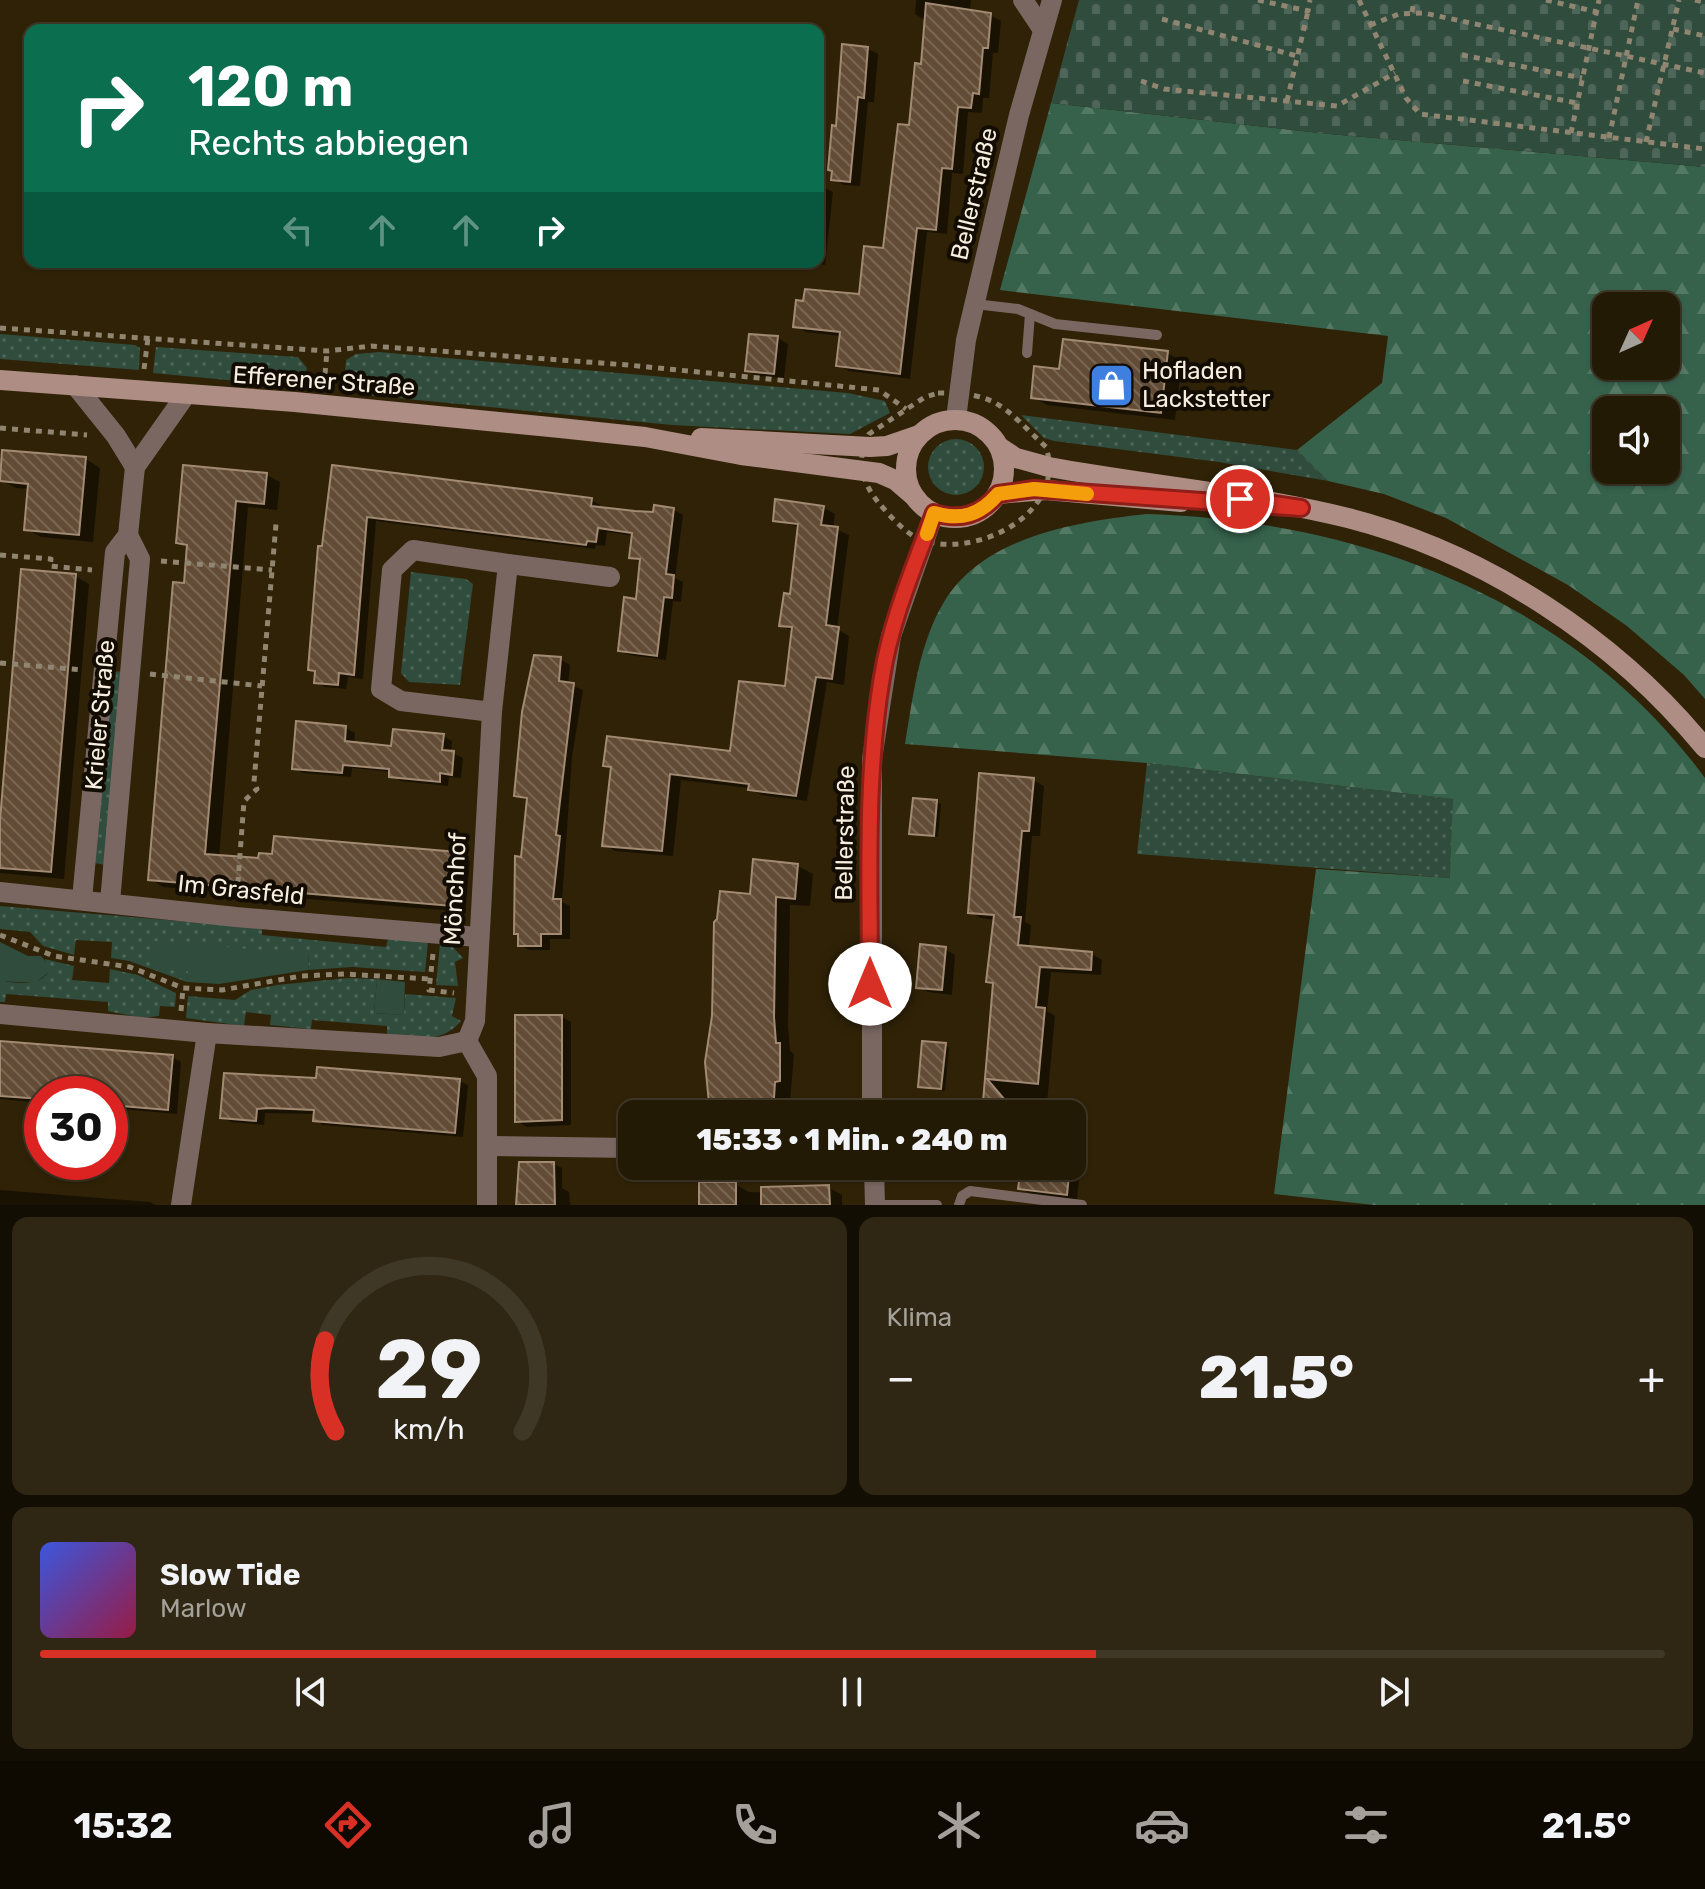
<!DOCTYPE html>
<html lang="de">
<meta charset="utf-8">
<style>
body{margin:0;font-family:Rubik,sans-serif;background:#2f2713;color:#f1f3f6;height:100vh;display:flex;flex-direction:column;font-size:30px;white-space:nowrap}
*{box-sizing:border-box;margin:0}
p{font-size:26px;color:#a3a19a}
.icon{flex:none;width:44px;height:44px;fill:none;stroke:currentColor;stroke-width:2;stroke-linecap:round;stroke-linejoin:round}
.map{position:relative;height:1205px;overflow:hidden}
.side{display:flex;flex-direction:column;gap:12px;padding:12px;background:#130e03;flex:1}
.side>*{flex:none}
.banner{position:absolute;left:24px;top:24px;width:800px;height:244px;border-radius:16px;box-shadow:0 2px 6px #0004,0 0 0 2px #403827;background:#0b6e4f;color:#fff;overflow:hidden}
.needle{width:52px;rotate:45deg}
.fabs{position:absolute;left:1592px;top:292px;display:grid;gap:16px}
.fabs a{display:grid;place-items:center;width:88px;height:88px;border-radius:16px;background:#231a05;box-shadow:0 2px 6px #0004,0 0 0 2px #403827;font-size:40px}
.speed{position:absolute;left:24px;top:1076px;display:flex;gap:16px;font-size:40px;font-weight:700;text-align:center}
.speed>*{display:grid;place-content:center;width:104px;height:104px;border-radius:50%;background:#231a05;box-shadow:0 2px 6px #0004,0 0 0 2px #403827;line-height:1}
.speed .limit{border:12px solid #d22;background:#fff;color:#111}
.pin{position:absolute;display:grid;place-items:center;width:68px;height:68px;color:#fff;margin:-34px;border:4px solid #fff;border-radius:50%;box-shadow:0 2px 8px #0007}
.me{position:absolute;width:88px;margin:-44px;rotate:0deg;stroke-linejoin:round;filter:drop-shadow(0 0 6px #0008)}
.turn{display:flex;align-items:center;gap:28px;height:168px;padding:0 32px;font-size:36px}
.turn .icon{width:104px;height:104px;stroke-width:2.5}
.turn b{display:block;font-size:56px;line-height:68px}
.lanes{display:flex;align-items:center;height:76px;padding:0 32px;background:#0003;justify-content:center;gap:40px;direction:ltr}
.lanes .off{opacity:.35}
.big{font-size:60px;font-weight:800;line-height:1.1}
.side .tile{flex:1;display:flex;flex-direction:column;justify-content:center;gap:12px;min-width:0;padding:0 28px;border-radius:16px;background:#2f2713}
.side .dial{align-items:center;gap:0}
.dial svg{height:208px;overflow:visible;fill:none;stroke:#403827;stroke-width:7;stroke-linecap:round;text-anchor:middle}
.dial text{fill:#f1f3f6;stroke:none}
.song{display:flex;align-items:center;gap:24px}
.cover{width:96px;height:96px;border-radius:12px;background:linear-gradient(135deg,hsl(230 70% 55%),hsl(340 70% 35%))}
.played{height:8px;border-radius:4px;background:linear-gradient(90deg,#d93025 65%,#403827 65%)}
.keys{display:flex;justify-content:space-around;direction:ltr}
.heat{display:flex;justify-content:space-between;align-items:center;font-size:44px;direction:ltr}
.side .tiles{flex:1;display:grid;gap:12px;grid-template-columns:1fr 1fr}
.tile:last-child{grid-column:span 2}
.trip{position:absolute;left:618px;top:1100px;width:468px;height:80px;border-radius:16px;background:#231a05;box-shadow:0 2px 6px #0004,0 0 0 2px #403827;font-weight:800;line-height:80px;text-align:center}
.menu{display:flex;height:128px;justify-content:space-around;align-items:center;background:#0e0a02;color:#a3a19a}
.menu .icon{width:56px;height:56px}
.menu .selected{color:#d93025}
.menu b{font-size:36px;color:#f1f3f6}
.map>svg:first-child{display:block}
.grass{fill:url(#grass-dots)}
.forest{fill:url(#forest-firs);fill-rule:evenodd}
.cemetery{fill:url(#cemetery-stones)}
.park{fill:#2f4c3d}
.shadow{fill:#0007}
.building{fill:url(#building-back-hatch);stroke:#a38a73;stroke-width:2}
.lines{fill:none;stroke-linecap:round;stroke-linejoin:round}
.path{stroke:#908570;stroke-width:5;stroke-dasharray:6 6;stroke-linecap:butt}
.lane{stroke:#7b6761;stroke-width:10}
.street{stroke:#7b6761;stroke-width:20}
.secondary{stroke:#ae8d84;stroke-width:20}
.route-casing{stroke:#8d1f18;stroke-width:20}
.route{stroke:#d93025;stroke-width:14}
.slow{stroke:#f59e0b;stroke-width:14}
.labels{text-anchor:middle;stroke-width:8;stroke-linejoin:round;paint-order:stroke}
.street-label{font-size:24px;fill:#f7eedf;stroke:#120c03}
.poi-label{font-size:24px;fill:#f7eedf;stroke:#120c03;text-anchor:start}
</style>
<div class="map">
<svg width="1705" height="1205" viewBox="0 0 1705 1205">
<defs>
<pattern id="grass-dots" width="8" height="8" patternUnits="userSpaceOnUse" patternTransform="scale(2)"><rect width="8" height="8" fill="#2f4c3d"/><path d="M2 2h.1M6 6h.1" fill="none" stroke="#4e6659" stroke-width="1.8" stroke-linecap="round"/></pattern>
<pattern id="forest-firs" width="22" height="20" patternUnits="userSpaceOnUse" patternTransform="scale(2)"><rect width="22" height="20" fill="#36624c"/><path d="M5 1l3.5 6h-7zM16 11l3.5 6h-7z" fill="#547965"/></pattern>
<pattern id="cemetery-stones" width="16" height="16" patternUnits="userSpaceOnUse" patternTransform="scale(2)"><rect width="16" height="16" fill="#2f4c3d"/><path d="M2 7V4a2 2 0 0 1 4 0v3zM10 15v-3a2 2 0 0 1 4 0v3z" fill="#4e6659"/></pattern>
<pattern id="building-back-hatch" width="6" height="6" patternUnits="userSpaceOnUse" patternTransform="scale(2)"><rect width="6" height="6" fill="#624c36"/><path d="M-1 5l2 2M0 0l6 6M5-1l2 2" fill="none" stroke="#796653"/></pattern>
</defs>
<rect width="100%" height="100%" fill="#2f2207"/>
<g class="grass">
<polygon points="0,334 135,345 140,348 139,370 0,359"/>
<polygon points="156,347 298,357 307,368 303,382 290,386 153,373"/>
<polygon points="379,352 848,393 885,401 890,413 850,434 672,425 366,395 344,382 346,360 356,354"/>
<polygon points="1021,415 1297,450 1328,481 1219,462 1054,441 1044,438"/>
<circle cx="956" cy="467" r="28"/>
<polygon points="411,572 466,579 473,584 460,685 409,682 401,673"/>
<polygon points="111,671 123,672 106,865 94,863"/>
<polygon points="1147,763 1454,799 1451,878 1137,854"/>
<polygon points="0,906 262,928 262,935 386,947 388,939 428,942 425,972 352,967 308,970 309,954 189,971 187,982 129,961 111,958 112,942 76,940 74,955 43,946 30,932 0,929"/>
<polygon points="440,943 451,945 463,958 455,962 458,986 436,985"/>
<path d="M45,959L74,966L72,980L109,983L110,969L138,975L176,993L175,1007L160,1006L159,1016L141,1018L108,1011V1002L6,994L5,1002H0V981C17,982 35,988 48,973Z"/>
<path d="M348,978L377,979L374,1013L404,1015L405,994L456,998L452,1016L461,1021C441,1045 416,1037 387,1035V1026L312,1020L311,1029L270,1025L271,1015L246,1012L244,1026L186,1018L188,996L235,1000L251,990L277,985Z"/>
</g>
<g class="forest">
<path d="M1051,103L1329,134L1705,167V699L1684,675L1627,626L1568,585L1446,518L1384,494L1328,481L1297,450L1382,383L1388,336L1000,290ZM1606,306H1666V366H1606ZM1606,410H1666V470H1606Z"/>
<path d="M1146,514C1360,520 1574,599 1705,778V1205H1374L1274,1194L1316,869L1450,878L1453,799L1147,763L905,744C913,697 919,643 944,602C984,536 1076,522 1146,514Z"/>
</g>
<polygon class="cemetery" points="1079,0 1705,0 1705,167 1329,134 1051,103"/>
<g class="park">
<polygon points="152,941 309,954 308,970 219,984 187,982 188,971 150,967"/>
<polygon points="0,942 28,956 41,956 48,964 48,973 35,983 0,981"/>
<polygon points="377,979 405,982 404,1015 374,1013"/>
</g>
<g class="shadow">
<polygon points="916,0 971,0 970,13 990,15 1001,21 998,53 993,53 989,98 983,98 982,113 968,112 963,174 952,173 947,234 927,232 910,379 849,371 839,365 841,336 806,332 795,326 861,296 885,250 923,66 926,21 915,14"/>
<polygon points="868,49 878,54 874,102 868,102 860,186 844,185 834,179"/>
<polygon points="818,185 833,192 825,265 801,262 818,262"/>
<polygon points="778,338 788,344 784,378 757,376 747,370"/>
<polygon points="1167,353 1182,361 1175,420 1047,405 1033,397 1061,371"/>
<polygon points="86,459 100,468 93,542 41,537 27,529 30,489 16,488 1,480"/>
<polygon points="333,467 591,500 600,505 600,509 655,514 674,510 683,515 675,578 683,582 681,602 673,601 666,660 629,655 620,650 638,601 640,562 631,557 634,536 607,532 605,546 596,545 595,549 376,521 363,679 348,677 346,689 325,687 316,682 316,673 310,669"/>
<polygon points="267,475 280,482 277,510 248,507 219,857 260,860 456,854 470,861 465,912 163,887 150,879 189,548 178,542"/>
<polygon points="777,501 824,508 835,514 833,528 849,535 837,629 849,636 844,685 827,682 807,801 761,795 749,788 681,780 673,856 615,851 604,844 612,769 606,765 731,753 787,688 793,632 781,625 791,596 800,528 775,520"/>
<polygon points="75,576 89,584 64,879 0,873 0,838"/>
<polygon points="560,659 570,665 568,684 583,690 572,757 562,902 570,906 570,939 550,939 550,950 529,950 520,945 520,935 516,933 528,801 516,795"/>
<polygon points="346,728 355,733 354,744 393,748 443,736 452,741 451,752 463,758 461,778 449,777 448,786 400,781 391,772 352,768 351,777 303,773 294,768"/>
<polygon points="1033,780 1044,786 1040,836 1032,836 1030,860 1025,922 1031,925 1029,948 1092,954 1102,960 1101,975 1051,972 1047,1011 1055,1016 1046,1114 945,1114 945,1105 984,1109 995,986 988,981 995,920 981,918 970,912"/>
<polygon points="936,802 941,804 938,837 912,833"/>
<polygon points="798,866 813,874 810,906 790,905 788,1026 790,1051 794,1054 789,1114 712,1114 711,1082 706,1080 707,1044 711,1044 752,896"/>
<polygon points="945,949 955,955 952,995 928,992 918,987"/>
<polygon points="562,1017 571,1022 571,1125 527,1127 517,1121"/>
<polygon points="0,1043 172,1057 181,1062 177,1114 110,1108 110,1094 42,1094 42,1103 0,1099"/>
<polygon points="945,1045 949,1048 945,1091 924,1088 920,1086"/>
<polygon points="318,1080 459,1081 468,1085 463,1137 323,1125 315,1120 315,1114 265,1113 264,1125 231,1122 222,1117"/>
<polygon points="1072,1123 1084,1129 1083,1146 1086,1151 1072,1163 1084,1176 1079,1180 1077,1200 1031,1194 1020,1188 1023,1166 1072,1166"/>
<polygon points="554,1164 562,1168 562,1188 569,1192 570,1205 519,1205"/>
<polygon points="735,1184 749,1192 784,1193 828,1187 842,1195 842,1205 701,1205"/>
<polygon points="0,1190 150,1202 155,1205 0,1205"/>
</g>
<g class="building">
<polygon points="926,3 991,13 988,48 983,48 979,94 973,93 971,108 958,107 952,169 942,168 936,230 917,228 900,374 836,366 840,332 793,327 796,300 803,301 805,289 859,294 864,246 883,248 898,124 909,125 915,63 921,64"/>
<polygon points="842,44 868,47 864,98 858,97 850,182 831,180 832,171 828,170 832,125 836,126"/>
<polygon points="749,334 778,336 774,374 745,371"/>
<polygon points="1063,339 1168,351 1161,413 1031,398 1034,366 1059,369"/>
<polygon points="2,450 86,457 79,535 24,530 28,484 0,481"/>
<polygon points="183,465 267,473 264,504 236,501 205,854 258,858 259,853 272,854 274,836 457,852 452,906 148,880 173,582 184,583 187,545 176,543"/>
<polygon points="332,465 592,498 591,506 635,511 653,512 654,505 674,508 666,574 674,575 672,598 664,597 657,656 618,651 624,597 636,599 640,559 629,558 632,533 598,528 596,542 587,541 586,545 367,517 354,675 339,673 338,685 314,683 315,671 308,670 310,645 318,546 322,546"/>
<polygon points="775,499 824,506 821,525 838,527 826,625 839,627 832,679 816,677 796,796 748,790 749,784 670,774 662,851 602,846 611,767 603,766 607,736 730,751 739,681 785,686 792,627 779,626 784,593 790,594 798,524 773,521"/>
<polygon points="21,569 76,574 51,872 0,868 0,820"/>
<polygon points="534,655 561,657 559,681 574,683 556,835 560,836 553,899 561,899 561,934 541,934 541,946 518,946 518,934 514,934 515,856 521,857 527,798 514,796 522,712"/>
<polygon points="296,721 346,726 345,741 391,746 393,729 444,734 442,750 454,751 452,775 440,773 440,782 389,777 389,769 343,765 342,773 292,769"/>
<polygon points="979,773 1034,778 1029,831 1022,831 1020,853 1014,917 1021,917 1018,945 1092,952 1091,970 1040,967 1036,1007 1045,1008 1038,1084 987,1079 1017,1114 982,1114 993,983 986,982 994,915 968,913"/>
<polygon points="913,798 937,800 934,836 909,834"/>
<polygon points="753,859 798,864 795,899 776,897 774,1017 776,1043 780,1043 780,1081 775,1082 773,1114 710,1114 705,1062 712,1016 714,922 717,919 720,891 750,894"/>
<polygon points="920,944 946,947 942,990 916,988"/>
<polygon points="515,1015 562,1015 562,1120 515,1122"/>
<polygon points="0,1041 173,1055 168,1110 110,1105 110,1094 42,1094 42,1099 0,1096"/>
<polygon points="922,1041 946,1043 941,1089 918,1087"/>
<polygon points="317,1067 460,1079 455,1133 313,1121 314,1110 268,1108 257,1109 256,1121 220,1118 224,1073 316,1078"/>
<polygon points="519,1162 554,1162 555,1205 516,1205"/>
<polygon points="1021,1166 1061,1166 1069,1175 1067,1195 1018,1189"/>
<rect x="699" y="1182" width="37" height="23"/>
<polygon points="829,1185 830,1205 761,1205 761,1187"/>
</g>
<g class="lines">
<g class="path">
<polyline points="1258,0 1308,11 1310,0"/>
<polyline points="1359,0 1406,98 1420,114 1705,149"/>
<polyline points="1546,0 1597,12"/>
<polyline points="1695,0 1705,2"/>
<polyline points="1412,12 1414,0"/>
<polyline points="1162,19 1297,56"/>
<polyline points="1370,25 1399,14 1424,13 1705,73"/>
<polyline points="1673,29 1705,36"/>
<polyline points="1462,55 1582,78"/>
<polyline points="1141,81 1164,89 1337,106 1395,73"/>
<polyline points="1463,81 1577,103"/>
<polyline points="1287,101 1308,11"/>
<polyline points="1571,133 1599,0"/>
<polyline points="1609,138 1638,0"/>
<polyline points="1646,142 1679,0"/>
<polyline points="0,328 327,351 371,346 628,365 879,390 906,409"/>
<polyline points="144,369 148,338"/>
<polyline points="324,386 327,351"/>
<path d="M938,393C998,392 1004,408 1046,447C1067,513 979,557 925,541C908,537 889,515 878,502C861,481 856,459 869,434L925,397Z"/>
<polyline points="0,428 87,435"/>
<polyline points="0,555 51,559 50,566 92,570"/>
<polyline points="161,561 272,570"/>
<polyline points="0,663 83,670"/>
<polyline points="150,674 262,686"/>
<polyline points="237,895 244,801 257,789 254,782 276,524"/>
<polyline points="0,935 54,956 130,967 183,988 222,990 301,976 344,974 430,979"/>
<polyline points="433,954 429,990 454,993"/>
<polyline points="181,1011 183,988"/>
</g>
<g class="lane">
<polyline points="975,304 1018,309 1055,324 1157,335"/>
<polyline points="1027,353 1030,314"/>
<polyline points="876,1205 937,1205"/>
<polyline points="959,1205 962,1196 970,1191 1082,1205"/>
</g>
<g class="street">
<polyline points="1023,0 1043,30"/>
<polyline points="75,385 116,436 135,467"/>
<polyline points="956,419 966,340 1019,115 1052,0"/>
<polyline points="508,564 610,577"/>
<polyline points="0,892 236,917 477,937"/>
<polyline points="82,899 115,552 128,535 135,467 185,396"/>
<polyline points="110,902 140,559 128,535"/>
<polyline points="0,1014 207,1033 439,1047 467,1041"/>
<polyline points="872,1114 872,759 891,636 934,513"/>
<polyline points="487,1146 632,1148"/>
<polyline points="874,1166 875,1205"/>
<polyline points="181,1205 207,1033"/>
<polyline points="487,1205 487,1076 467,1041 475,1021 492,712 508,564 413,550 392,570 381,689 401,701 492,712"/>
</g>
<g class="secondary">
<polyline points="0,380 295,402 560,428 645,437 741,455 879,473 895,480 916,498"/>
<circle cx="955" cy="469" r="49"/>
<polyline points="701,438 870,447 887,446 919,435"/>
<path d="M1001,448L1016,458L1049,467C1148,485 1250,494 1348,518C1485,553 1616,639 1705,748"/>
<polyline points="998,494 1046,490 1181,502"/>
</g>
</g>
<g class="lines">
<defs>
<path id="route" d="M870,984C870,882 865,778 882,677C891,620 914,567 934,513C961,521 980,515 998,494L1034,489L1301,508L1240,499"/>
</defs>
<use href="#route" class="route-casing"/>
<use href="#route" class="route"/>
<path class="slow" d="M927,534L934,513C961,521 980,515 998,494L1034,489L1087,494"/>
</g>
<defs>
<symbol id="shop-square" viewBox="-11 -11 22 22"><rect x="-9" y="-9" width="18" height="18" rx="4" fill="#3f7fe0" stroke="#120c03"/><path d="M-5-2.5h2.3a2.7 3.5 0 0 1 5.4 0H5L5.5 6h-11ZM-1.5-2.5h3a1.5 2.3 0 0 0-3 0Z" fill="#fff"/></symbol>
</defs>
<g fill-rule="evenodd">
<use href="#shop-square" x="1086" y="360" width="51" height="51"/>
</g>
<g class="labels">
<g class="street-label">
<text transform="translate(974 194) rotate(-77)" y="8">Bellerstraße</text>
<text transform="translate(324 381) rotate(4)" y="8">Efferener Straße</text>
<text transform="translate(100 715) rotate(-85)" y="8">Krieler Straße</text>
<text transform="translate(845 833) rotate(-89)" y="8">Bellerstraße</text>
<text transform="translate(455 889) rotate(-87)" y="8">Mönchhof</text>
<text transform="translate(241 890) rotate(6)" y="8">Im Grasfeld</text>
</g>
<g class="poi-label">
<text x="1142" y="379">Hofladen<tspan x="1142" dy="28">Lackstetter</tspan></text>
</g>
</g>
</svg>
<div class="fabs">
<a><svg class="needle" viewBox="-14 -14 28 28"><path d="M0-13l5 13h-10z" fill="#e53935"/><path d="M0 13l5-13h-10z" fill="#a3a19a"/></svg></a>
<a><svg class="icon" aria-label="sound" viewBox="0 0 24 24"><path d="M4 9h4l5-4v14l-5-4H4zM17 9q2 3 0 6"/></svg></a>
</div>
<div class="speed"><div class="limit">30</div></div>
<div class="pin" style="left:1240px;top:499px;background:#d93025"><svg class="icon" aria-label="arrive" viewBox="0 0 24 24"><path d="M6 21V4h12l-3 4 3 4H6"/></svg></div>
<svg class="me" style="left:870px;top:984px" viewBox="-20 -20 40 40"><circle r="19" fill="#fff"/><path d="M0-13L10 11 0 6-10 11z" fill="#d93025"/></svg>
<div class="trip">15:33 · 1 Min. · 240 m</div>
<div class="banner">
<div class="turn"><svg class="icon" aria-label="right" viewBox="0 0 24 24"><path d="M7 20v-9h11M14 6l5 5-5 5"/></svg><div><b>120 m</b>Rechts abbiegen</div></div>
<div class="lanes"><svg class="icon off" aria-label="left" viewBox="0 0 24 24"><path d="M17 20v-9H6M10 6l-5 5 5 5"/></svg><svg class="icon off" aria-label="ahead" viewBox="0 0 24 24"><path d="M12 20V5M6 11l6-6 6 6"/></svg><svg class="icon off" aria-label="ahead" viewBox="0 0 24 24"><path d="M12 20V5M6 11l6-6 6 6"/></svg><svg class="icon" aria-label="right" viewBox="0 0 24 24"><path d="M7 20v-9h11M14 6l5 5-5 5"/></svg></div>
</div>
</div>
<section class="side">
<div class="tiles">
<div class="tile dial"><svg viewBox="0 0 100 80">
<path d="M14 69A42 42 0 1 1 86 69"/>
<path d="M14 69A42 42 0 0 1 10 34" stroke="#d93025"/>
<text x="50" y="56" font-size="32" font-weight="700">29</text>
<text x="50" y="72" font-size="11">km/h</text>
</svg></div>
<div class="tile"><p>Klima</p>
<div class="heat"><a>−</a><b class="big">21.5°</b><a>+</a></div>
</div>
<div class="tile">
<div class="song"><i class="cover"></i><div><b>Slow Tide</b><p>Marlow</p></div></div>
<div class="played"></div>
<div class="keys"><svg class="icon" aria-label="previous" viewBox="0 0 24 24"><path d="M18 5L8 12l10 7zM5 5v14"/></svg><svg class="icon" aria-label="pause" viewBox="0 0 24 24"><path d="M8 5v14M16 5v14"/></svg><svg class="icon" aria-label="next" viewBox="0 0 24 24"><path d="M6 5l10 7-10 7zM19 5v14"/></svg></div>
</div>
</div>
</section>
<nav class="menu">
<b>15:32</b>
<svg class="icon selected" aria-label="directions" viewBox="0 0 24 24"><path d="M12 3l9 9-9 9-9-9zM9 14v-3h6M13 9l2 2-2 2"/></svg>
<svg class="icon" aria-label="music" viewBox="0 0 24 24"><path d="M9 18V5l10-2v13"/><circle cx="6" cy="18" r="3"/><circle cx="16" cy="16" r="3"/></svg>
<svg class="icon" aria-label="phone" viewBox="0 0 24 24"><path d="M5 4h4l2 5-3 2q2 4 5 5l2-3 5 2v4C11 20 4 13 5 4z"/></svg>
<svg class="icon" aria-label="climate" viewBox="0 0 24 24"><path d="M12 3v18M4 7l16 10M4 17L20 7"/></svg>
<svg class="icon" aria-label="car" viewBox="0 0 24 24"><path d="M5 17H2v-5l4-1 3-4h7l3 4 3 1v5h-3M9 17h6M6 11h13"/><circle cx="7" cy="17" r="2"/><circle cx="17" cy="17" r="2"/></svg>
<svg class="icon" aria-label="filters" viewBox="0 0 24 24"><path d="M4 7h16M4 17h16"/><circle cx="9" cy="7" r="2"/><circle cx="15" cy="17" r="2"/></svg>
<b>21.5°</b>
</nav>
